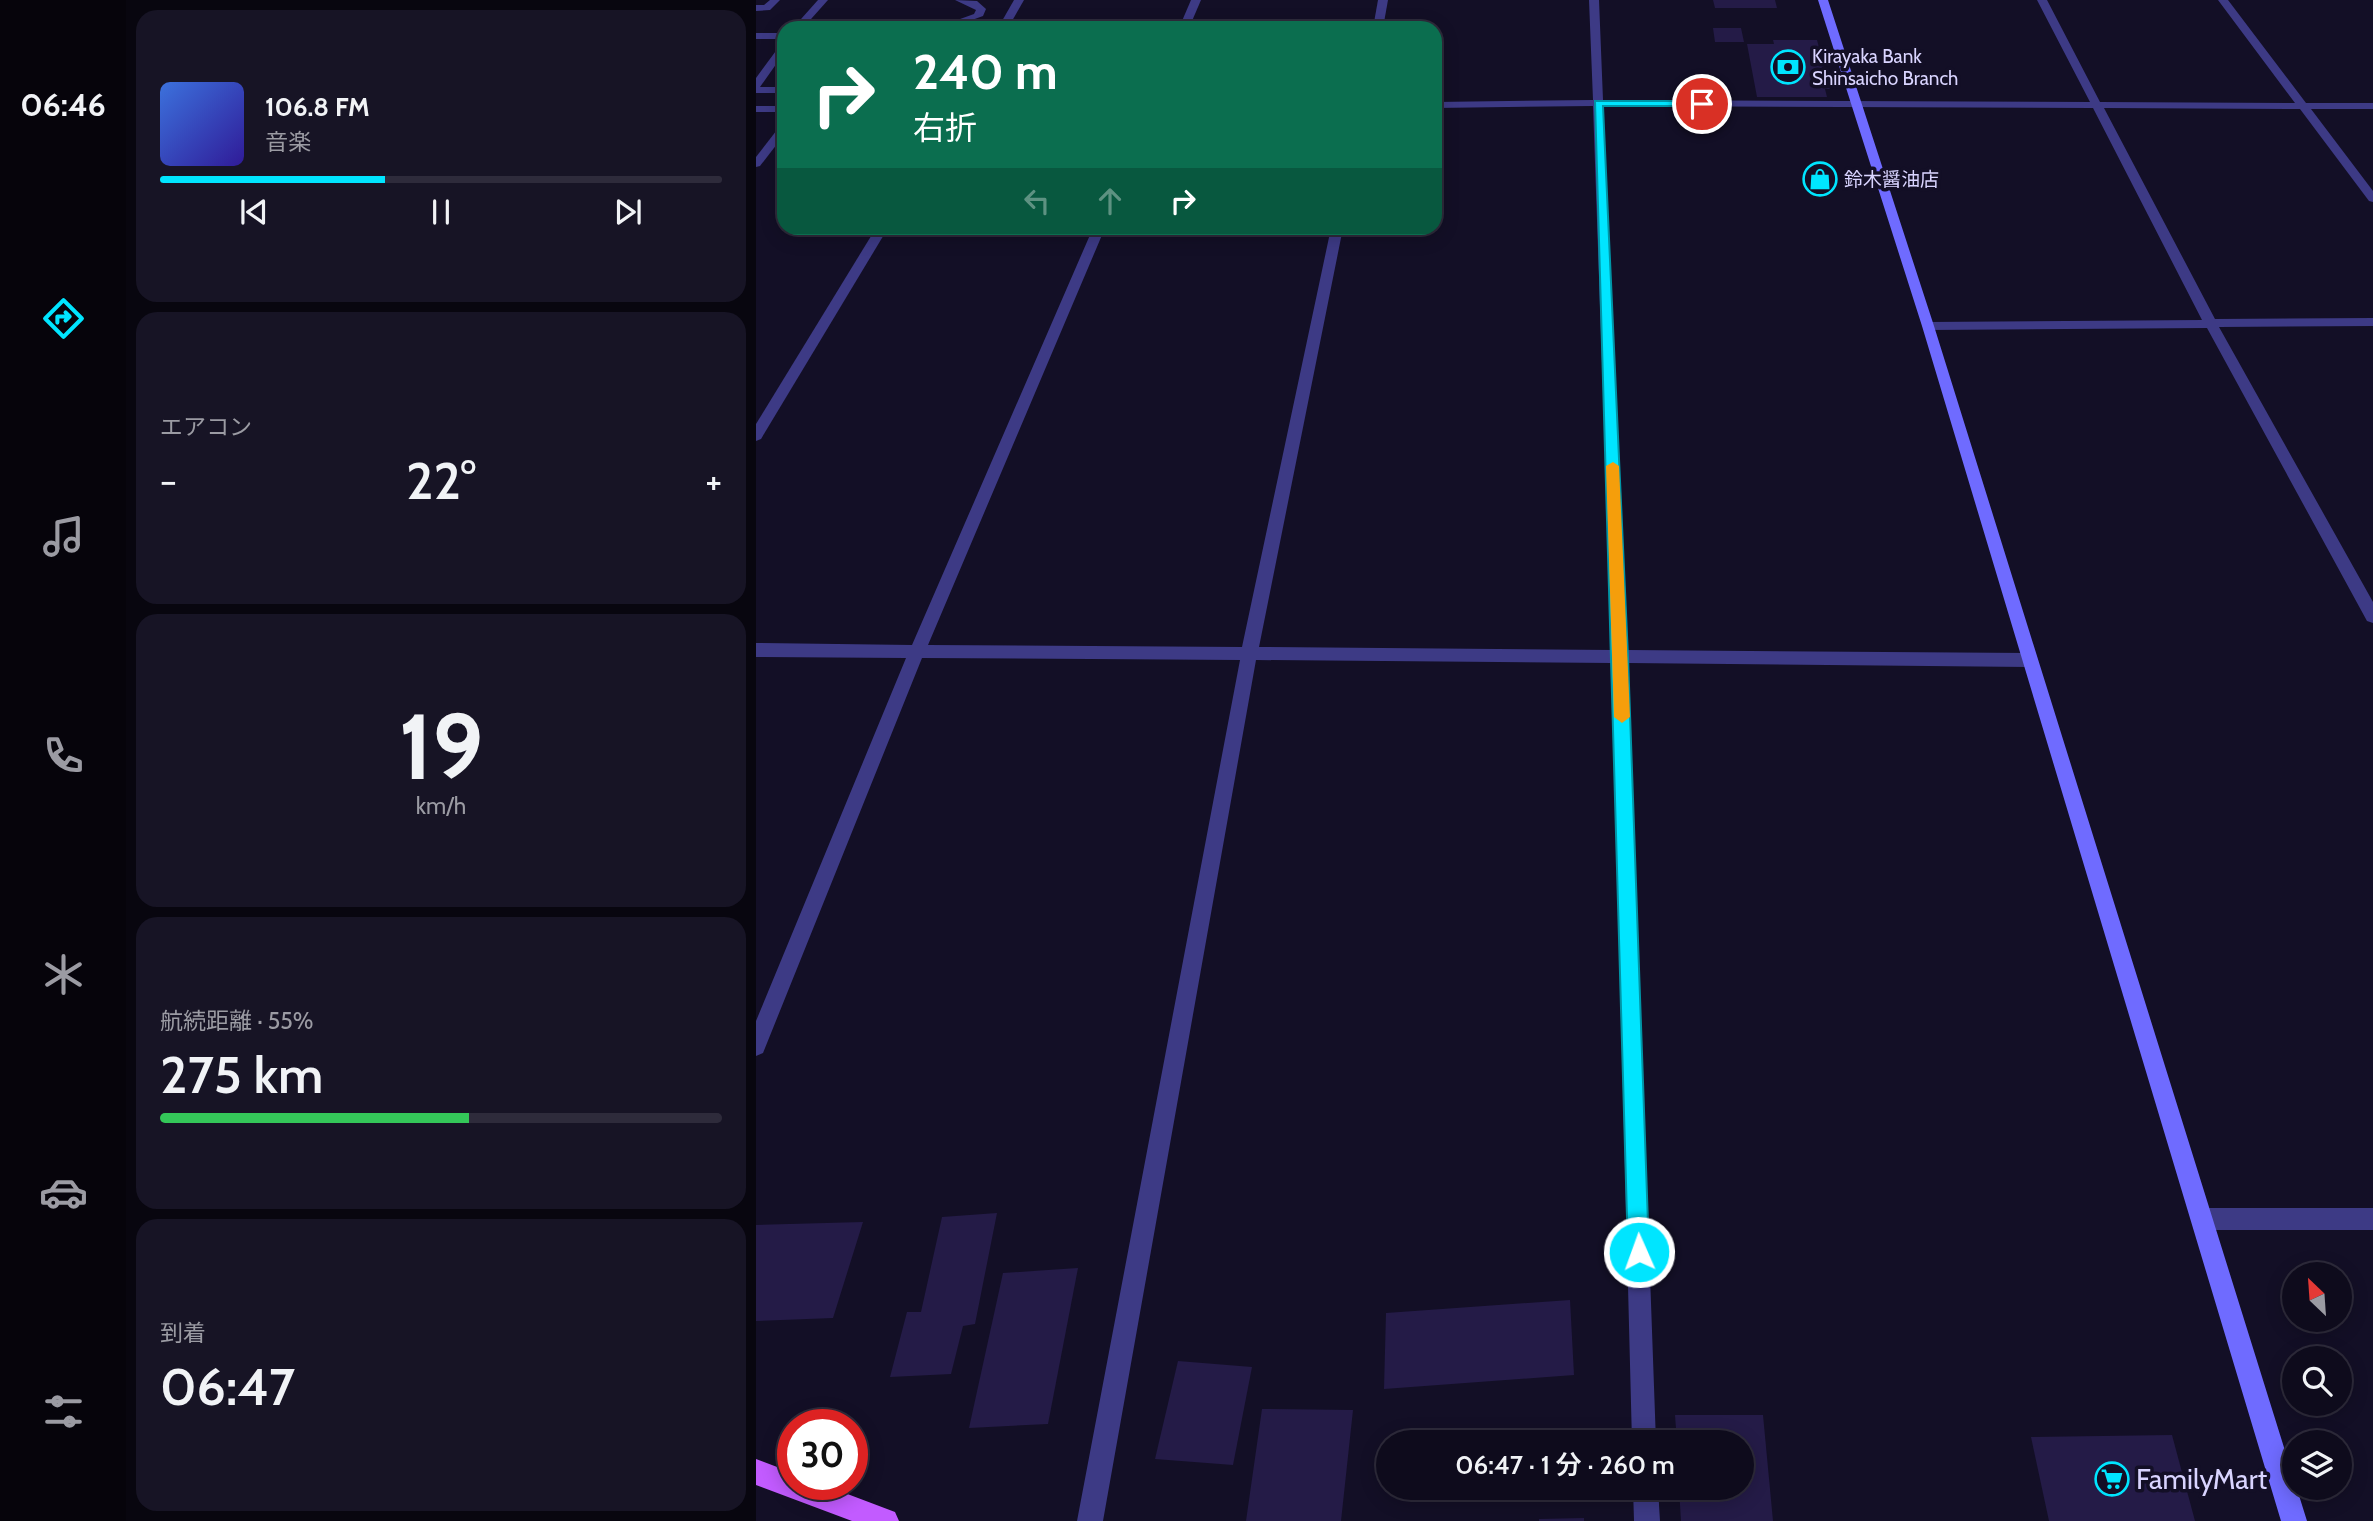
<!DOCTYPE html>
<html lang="ja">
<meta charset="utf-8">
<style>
body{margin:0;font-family:Cabin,"Noto Sans JP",sans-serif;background:#171425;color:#f1f3f6;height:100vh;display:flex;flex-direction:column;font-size:26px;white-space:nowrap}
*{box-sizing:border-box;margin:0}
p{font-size:23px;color:#9b9ba3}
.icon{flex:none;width:38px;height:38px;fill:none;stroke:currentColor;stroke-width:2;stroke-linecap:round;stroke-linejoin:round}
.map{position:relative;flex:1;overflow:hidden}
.sheet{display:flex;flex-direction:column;gap:10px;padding:10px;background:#08060f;width:630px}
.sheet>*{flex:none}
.top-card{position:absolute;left:21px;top:21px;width:665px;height:214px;border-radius:21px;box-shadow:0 4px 18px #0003,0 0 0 2px #2e2b3b;background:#0b6e4f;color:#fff;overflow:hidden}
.needle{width:46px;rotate:335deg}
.buttons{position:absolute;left:1526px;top:1262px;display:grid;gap:14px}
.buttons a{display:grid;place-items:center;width:70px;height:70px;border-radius:50%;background:#0e0b1c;box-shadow:0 4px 18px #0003,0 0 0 2px #2e2b3b;font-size:35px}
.speed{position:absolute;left:21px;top:1409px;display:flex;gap:14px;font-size:35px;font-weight:700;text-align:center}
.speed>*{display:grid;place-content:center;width:91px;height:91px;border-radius:50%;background:#0e0b1c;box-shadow:0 4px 18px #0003,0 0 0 2px #2e2b3b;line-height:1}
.speed .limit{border:10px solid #d22;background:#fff;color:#111}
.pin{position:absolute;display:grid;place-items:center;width:60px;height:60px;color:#fff;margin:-30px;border:4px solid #fff;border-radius:50%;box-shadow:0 2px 7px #0007}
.me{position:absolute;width:77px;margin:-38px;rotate:358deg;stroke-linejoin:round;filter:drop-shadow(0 0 5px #0008)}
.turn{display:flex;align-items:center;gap:24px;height:147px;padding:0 21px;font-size:32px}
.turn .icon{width:91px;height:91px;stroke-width:2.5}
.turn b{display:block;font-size:49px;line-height:60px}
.lanes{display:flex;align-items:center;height:66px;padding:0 21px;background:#0003;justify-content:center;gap:35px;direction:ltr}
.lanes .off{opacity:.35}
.big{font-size:52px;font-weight:600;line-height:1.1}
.sheet .tile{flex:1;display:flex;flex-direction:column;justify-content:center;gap:10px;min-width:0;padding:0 24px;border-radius:21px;background:#171425}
.sheet .dial{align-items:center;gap:0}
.dial b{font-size:91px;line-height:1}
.song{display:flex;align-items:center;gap:21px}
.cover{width:84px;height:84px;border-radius:10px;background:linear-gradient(135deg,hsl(220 70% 55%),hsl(250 70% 35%))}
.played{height:7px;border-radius:4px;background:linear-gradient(90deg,#00e5ff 40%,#2e2b3b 40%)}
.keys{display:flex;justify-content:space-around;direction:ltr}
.heat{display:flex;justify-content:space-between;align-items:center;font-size:38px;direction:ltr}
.charge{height:10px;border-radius:5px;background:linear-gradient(90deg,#34c759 55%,#2e2b3b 0)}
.trip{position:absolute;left:620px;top:1430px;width:378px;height:70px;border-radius:35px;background:#0e0b1c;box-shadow:0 4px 18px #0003,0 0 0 2px #2e2b3b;font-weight:600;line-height:70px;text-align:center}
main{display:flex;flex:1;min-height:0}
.tabs{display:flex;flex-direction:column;width:126px;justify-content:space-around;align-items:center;background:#06040b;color:#9b9ba3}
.tabs .icon{width:49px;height:49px}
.tabs .on{color:#00e5ff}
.tabs b{font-size:32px;color:#f1f3f6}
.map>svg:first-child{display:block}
.building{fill:#241b47}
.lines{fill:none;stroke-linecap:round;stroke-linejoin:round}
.lane{fill:#3d3a85;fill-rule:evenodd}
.street{fill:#3d3a85;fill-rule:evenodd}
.secondary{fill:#6f6bff;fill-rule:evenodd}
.primary{fill:#c25bff;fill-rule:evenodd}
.route{fill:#00e5ff;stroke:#0095a6;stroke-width:2}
.slow{fill:#f59e0b}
.labels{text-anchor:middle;stroke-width:7;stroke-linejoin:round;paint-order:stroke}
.far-poi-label{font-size:19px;fill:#d9d4ff;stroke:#130f26;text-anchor:start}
.near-poi-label{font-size:28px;fill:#d9d4ff;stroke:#130f26;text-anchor:start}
</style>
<main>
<nav class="tabs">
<b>06:46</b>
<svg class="icon on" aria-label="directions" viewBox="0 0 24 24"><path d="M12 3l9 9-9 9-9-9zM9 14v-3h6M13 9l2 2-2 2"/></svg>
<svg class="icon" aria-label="music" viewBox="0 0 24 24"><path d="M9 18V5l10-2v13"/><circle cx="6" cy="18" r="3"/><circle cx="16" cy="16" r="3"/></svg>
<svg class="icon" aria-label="phone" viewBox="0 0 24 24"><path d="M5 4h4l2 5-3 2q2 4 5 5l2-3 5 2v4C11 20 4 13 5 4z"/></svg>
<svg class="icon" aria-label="climate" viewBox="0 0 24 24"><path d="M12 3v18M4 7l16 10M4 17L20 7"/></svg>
<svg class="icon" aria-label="car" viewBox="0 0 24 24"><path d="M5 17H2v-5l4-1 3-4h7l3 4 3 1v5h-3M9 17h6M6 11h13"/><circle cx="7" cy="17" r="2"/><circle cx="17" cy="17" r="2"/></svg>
<svg class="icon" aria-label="filters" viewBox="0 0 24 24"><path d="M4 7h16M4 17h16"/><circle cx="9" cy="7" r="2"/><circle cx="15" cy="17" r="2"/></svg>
</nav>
<section class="sheet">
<div class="tile">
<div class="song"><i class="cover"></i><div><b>106.8 FM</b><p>音楽</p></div></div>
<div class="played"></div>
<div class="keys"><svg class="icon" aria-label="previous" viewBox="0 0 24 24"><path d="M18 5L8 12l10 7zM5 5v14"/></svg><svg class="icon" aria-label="pause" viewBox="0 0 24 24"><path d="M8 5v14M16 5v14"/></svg><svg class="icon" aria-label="next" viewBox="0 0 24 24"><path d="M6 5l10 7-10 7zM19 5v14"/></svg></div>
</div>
<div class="tile"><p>エアコン</p>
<div class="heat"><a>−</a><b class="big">22°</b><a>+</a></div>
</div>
<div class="tile dial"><b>19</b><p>km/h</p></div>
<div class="tile"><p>航続距離 · 55%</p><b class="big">275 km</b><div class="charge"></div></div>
<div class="tile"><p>到着</p><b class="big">06:47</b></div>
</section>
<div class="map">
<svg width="1617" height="1521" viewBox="0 0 1617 1521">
<rect width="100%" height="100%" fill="#130f26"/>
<g class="building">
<polygon points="957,0 1019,0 1021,8 959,8"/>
<polygon points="957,28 985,28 988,42 959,42"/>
<polygon points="1017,40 1061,40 1074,89 1069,89 1071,97 1001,97 991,44 1018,44"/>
<polygon points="241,1213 219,1324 207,1326 195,1374 134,1377 151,1312 165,1312 186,1217"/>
<polygon points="107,1222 77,1318 0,1321 0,1225"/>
<polygon points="322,1268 292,1424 213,1428 247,1273"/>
<polygon points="814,1300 818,1375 628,1389 630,1313"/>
<polygon points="422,1361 496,1367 477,1465 399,1459"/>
<polygon points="506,1409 597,1410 585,1521 490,1521"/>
<polygon points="919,1415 1007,1415 1017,1521 925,1521 923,1488 985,1488 985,1442 921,1442"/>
<polygon points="1416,1435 1439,1521 1293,1521 1275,1437"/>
<polygon points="828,1518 828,1521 783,1521 783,1519"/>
</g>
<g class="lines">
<g class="lane">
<polygon points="14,0 24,0 14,10 0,11 0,5 8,5"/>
<polygon points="62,0 72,0 47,28 37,28"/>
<polygon points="199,0 221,1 230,9 227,16 194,28 179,28 218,14 220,10"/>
<polygon points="258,0 268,0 252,28 242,28"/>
<rect x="0" y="33" width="28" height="6"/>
<polygon points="28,43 28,53 4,87 28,87 28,93 0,93 0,78 25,44"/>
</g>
<g class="street">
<polygon points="435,0 445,0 433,28 423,28"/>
<polygon points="622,0 632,0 627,28 617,28"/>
<polygon points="833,0 843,0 847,100 1334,102 1281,0 1291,0 1344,102 1539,103 1462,0 1472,0 1550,103 1617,103 1617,109 1555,109 1617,191 1617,202 1613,201 1544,109 1348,108 1459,319 1617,318 1617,326 1463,327 1617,602 1617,623 1611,621 1451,328 1172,330 1166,326 1172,322 1446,320 1337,108 847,106 872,650 1272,653 1278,655 1280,660 1278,665 1272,667 872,663 900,1442 876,1442 856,663 500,660 347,1521 321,1521 484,660 166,658 7,1053 0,1056 0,1021 150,658 0,657 0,643 156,645 337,228 349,228 172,645 486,647 575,228 587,228 503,647 856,650 837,106 679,108 679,102 837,100"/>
<rect x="0" y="106" width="28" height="6"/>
<polygon points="28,125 28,135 4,166 0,167 0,157 24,126"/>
<polygon points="120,228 132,228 5,439 0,441 0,424"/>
<polygon points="1446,1208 1617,1208 1617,1230 1446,1230 1438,1227 1435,1219 1438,1211"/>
<polygon points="877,1488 902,1488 904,1521 878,1521"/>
</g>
<polygon class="secondary" points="1062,0 1072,0 1178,326 1551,1521 1525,1521 1166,326"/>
<polygon class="primary" points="0,1459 37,1473 37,1484 65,1484 139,1512 143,1521 96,1521 0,1485"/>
</g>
<polygon class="route" points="839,101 946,101 951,104 946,106 847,106 872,657 893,1252 890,1260 883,1263 875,1260 872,1252"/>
<polygon class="slow" points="857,462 863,466 874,717 866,723 858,717 850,466"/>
<defs>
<symbol id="bank-ring" viewBox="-11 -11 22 22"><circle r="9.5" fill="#130f26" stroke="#00e5ff" stroke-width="1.5"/><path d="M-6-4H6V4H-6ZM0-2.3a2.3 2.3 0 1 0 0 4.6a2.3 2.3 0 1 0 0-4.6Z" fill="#00e5ff"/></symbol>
<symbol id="shop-ring" viewBox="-11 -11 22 22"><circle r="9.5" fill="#130f26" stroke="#00e5ff" stroke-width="1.5"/><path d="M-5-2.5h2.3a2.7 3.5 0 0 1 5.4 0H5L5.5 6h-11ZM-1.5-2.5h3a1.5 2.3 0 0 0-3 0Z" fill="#00e5ff"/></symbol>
<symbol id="supermarket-ring" viewBox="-11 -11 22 22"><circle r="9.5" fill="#130f26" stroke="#00e5ff" stroke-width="1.5"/><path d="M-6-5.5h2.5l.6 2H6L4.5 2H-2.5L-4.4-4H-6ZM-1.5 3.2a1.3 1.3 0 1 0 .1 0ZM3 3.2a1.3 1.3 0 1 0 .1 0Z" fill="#00e5ff"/></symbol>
</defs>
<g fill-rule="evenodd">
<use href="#bank-ring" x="1013" y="48" width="38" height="38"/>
<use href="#shop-ring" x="1045" y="160" width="38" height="38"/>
<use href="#supermarket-ring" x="1337" y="1460" width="38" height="38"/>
</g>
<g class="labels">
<g class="far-poi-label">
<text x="1056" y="63">Kirayaka Bank<tspan x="1056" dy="22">Shinsaicho Branch</tspan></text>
<text x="1088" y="186">鈴木醤油店</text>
</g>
<g class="near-poi-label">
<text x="1380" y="1489">FamilyMart</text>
</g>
</g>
</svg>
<div class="buttons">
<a><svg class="needle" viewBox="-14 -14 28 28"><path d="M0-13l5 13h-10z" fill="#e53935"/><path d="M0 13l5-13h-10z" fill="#9b9ba3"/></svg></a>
<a><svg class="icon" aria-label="search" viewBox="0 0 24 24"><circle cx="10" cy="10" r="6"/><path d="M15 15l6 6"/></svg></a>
<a><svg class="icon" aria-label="layers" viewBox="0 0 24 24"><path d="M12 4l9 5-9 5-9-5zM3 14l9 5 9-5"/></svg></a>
</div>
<div class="speed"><div class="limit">30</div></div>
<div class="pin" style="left:946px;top:104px;background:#d93025"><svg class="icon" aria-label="arrive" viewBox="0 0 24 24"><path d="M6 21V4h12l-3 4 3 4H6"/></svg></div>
<svg class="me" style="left:883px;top:1252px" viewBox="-20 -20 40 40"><circle r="17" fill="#00e5ff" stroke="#fff" stroke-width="3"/><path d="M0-11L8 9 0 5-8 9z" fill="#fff"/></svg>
<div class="trip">06:47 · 1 分 · 260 m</div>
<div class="top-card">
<div class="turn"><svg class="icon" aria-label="right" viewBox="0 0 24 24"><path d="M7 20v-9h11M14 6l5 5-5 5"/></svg><div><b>240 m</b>右折</div></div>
<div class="lanes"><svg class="icon off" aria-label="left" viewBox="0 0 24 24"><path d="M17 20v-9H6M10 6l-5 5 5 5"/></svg><svg class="icon off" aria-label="ahead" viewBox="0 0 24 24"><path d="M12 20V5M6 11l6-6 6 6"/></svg><svg class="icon" aria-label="right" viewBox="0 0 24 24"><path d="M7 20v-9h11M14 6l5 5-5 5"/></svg></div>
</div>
</div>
</main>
